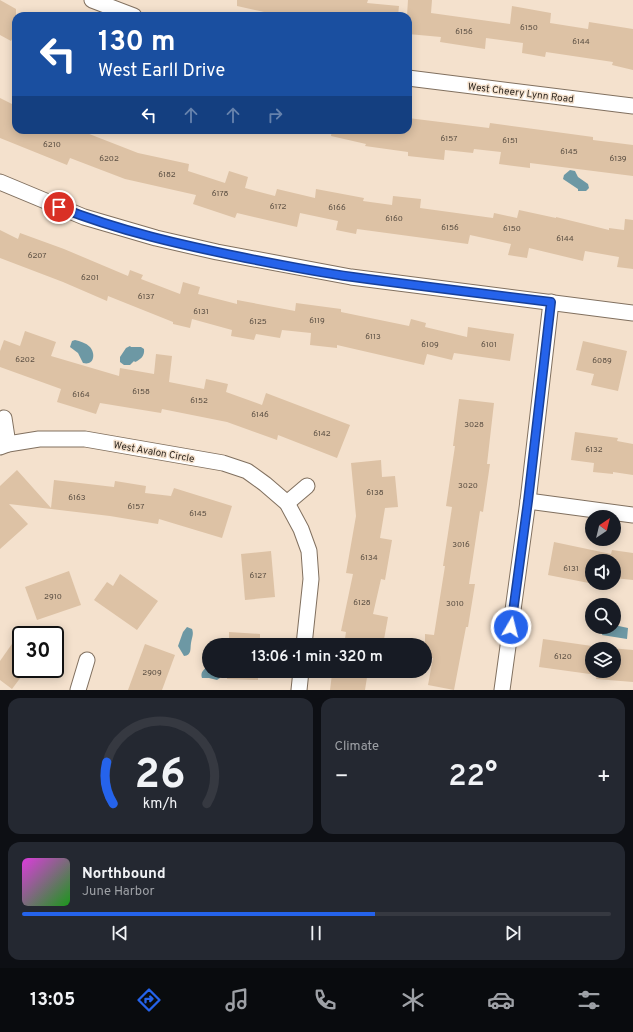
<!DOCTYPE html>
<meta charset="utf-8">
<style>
body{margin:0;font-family:Overpass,sans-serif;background:#242831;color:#f1f3f6;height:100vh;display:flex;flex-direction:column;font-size:15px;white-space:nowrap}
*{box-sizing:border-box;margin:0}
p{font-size:13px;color:#9ea1a6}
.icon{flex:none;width:22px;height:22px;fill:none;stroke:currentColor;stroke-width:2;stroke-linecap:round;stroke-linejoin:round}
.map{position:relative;height:690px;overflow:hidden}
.details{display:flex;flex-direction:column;gap:8px;padding:8px;background:#0d0f14;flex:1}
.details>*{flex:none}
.top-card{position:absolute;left:12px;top:12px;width:400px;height:122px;border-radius:12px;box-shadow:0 2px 10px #0003;background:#1a4fa0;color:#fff;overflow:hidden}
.needle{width:26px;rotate:35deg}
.fabs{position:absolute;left:585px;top:510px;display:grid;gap:8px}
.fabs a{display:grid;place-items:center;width:36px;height:36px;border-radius:50%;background:#171b24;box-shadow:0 2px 10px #0003;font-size:20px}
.speed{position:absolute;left:12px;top:626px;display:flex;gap:8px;font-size:20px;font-weight:700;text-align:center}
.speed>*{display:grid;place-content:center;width:52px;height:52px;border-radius:50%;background:#171b24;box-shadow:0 2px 10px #0003;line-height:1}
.speed .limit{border:2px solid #111;border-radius:6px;background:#fff;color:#111}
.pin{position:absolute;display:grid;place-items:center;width:34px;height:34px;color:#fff;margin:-17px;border:2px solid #fff;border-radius:50%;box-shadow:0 1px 4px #0007}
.me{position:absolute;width:44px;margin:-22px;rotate:8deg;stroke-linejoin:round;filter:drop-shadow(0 0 3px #0008)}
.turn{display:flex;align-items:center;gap:14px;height:84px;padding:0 20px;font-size:18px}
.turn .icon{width:52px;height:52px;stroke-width:2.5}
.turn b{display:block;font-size:28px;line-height:34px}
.lanes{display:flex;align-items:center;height:38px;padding:0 20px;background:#0003;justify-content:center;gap:20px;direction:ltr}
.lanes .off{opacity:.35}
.big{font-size:30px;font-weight:600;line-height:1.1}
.details .tile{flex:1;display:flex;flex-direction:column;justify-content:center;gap:6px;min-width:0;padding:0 14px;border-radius:12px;background:#242831}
.details .dial{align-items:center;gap:0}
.dial svg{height:104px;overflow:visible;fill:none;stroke:#363941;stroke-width:7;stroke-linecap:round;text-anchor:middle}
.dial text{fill:#f1f3f6;stroke:none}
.song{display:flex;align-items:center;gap:12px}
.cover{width:48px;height:48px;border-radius:6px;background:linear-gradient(135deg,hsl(300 70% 55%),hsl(120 70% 35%))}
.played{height:4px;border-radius:2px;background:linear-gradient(90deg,#2563eb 60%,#363941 60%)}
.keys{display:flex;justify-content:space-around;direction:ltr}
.heat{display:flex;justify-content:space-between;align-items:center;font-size:22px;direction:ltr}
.details .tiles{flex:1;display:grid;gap:8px;grid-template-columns:1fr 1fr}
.tile:last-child{grid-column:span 2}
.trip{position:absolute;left:202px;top:638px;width:230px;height:40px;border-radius:20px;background:#171b24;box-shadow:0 2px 10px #0003;font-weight:600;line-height:40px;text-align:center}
.menu{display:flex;height:64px;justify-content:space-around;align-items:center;background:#090b0e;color:#9ea1a6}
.menu .icon{width:28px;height:28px}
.menu .on{color:#2563eb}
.menu b{font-size:18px;color:#f1f3f6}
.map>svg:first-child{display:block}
.water{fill:#6d98a4}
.building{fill:#ddc2a5;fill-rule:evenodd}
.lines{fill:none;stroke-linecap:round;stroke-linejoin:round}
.minor-casing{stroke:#81705f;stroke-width:17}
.minor{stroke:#fff;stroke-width:15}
.route-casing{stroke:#184099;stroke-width:10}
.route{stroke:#2563eb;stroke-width:7}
.labels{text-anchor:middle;stroke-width:3;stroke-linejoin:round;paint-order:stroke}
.number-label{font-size:8px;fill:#5a4e42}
.street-label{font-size:10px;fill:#2f2821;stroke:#f4e1cd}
</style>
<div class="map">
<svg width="633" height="690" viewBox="0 0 633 690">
<rect width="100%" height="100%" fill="#f4e1cd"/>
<g class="water">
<polygon points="570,170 575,171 578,177 588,184 589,188 586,191 578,191 578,189 563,179 564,175"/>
<path d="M75,340C80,341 86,343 90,347C96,354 94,366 83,363L78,353L70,347L72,341Z"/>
<path d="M130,346L131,347H141L144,349C145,356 140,360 135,362L134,361L130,365H124L120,362V357L126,348Z"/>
<polygon points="614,625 628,628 627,639 602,635 604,627 614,627"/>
<path d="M187,627L192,629C194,634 192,637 191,643C190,649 192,655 184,656L178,646L183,632Z"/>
<path d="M209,666V671H223L220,678L217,680L209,678H202C200,672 204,669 209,666Z"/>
</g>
<g class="building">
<polygon points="0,0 16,9 16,32 11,41 0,35"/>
<polygon points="237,0 368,0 367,3 399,6 398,16 282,16 237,6"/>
<polygon points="408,0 432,0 431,13 510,24 512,6 551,13 550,23 588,29 589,22 633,29 633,70 612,65 613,62 546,52 545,57 522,53 523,43 486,38 485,49 440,42 441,37 408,34 407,16"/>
<polygon points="0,98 16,106 16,130 79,130 138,153 189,164 188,171 225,183 229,171 248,177 245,188 275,196 277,189 315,198 316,189 364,198 363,201 392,205 393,196 421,199 420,208 493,218 494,213 517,218 519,210 556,218 556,217 609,230 609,228 624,230 625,219 633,220 633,269 617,267 619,257 585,251 583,261 529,248 527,258 508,255 511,244 470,235 468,244 357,229 356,234 336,230 338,221 300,213 297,227 237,213 235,218 193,204 196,195 125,179 70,158 67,165 0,138"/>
<polygon points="408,118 489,128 490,123 593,137 593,140 633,145 633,176 530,163 530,168 499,164 501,152 474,149 473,153 445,150 444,160 408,156 408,152 365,146 366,144 331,136 332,130 408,130"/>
<polygon points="0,230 18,239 20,233 64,249 128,276 130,270 143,275 141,279 180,294 183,282 200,287 198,294 237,304 237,300 295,311 296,303 341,309 341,312 409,326 411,319 426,323 425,327 467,337 468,327 514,334 510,361 454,353 452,360 427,354 424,365 337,345 337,348 310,345 311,333 282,330 280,338 256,334 254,340 231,336 232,330 192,319 190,328 173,324 173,322 108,296 107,301 63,282 0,258"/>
<polygon points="25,331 56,342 51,356 119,376 120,368 154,374 156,354 172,356 169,382 204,389 206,379 228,384 226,392 262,405 266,393 350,425 337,458 278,435 277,440 227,422 162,409 161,413 100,403 96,414 57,402 61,389 0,367 0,351 4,340 20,346"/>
<polygon points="583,341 627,351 618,391 591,385 594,374 576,370"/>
<polygon points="459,399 494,403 487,464 490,464 483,512 480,511 469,584 475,584 468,627 466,627 454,690 428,685 433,658 425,657 425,634 434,635 445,566 443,566 452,507 446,506 455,446 453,446"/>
<polygon points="575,432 618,438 617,441 633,444 633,475 613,472 613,474 593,472 594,463 571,460"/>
<polygon points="381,460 382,477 395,476 398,507 385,508 380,538 392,540 385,580 381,579 373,614 388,617 383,645 344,645 346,632 341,631 353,574 346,573 356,516 351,463"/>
<polygon points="17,470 51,508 54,480 114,487 115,481 146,486 145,493 171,496 174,488 232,506 222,538 159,519 158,524 110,516 9,504 28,524 0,549 0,486"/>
<polygon points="554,542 611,554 612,550 633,553 633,580 614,578 614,561 592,561 592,583 594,583 594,584 548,575"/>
<polygon points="271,551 275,597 245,600 241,554"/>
<polygon points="69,571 81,605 37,620 25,587"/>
<polygon points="120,574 158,601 137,630 94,600 107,582 113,586"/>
<polygon points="21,631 21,677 12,689 0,680 0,661"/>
<polygon points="229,632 260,634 260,645 229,645"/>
<path d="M543,639L599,647L633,650V682L596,679L597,675L539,667ZM592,649H614V671H592Z"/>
<polygon points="145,644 175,655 162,690 128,690"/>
<polygon points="227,671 258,671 258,680 227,679"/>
<polygon points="341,671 368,671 365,690 330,690 332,674 340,675"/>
</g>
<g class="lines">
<defs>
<g id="minor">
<polyline points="92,0 134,16"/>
<polyline points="408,78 633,106"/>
<polyline points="0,182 84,217 156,238 217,252 351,277 633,313"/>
<polyline points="4,418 8,444"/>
<polyline points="0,447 8,444 39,439 85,439 223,463 247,471 265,484 287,503 301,529 309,551 311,579 304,645"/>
<polyline points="528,501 633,515"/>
<polyline points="287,503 307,486"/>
<polyline points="78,690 87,660"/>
<polyline points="299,690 301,671"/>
<polyline points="502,690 528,501 551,302"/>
</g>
</defs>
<use href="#minor" class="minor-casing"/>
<use href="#minor" class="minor"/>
</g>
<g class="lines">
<defs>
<path id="route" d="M59,207C119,231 182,245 246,258C281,265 317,272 353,277C419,286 485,294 551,302L528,501L511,627"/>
</defs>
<use href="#route" class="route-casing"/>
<use href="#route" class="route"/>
</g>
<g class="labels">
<g class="number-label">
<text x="529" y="30">6150</text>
<text x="464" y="34">6156</text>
<text x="581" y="44">6144</text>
<text x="449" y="141">6157</text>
<text x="510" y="143">6151</text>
<text x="52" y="147">6210</text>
<text x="569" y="154">6145</text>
<text x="109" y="161">6202</text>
<text x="618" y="161">6139</text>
<text x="167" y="177">6182</text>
<text x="220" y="196">6178</text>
<text x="278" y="209">6172</text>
<text x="337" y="210">6166</text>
<text x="394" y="221">6160</text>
<text x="450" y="230">6156</text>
<text x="512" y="231">6150</text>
<text x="565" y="241">6144</text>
<text x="37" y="258">6207</text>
<text x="90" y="280">6201</text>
<text x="146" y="299">6137</text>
<text x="201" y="314">6131</text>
<text x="317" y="323">6119</text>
<text x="258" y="324">6125</text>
<text x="373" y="339">6113</text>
<text x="430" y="347">6109</text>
<text x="489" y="347">6101</text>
<text x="25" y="362">6202</text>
<text x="602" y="363">6089</text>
<text x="141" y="394">6158</text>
<text x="81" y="397">6164</text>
<text x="199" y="403">6152</text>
<text x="260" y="417">6146</text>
<text x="474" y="427">3028</text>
<text x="322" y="436">6142</text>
<text x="594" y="452">6132</text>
<text x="468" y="488">3020</text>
<text x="375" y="495">6138</text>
<text x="77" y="500">6163</text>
<text x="136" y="509">6157</text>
<text x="198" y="516">6145</text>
<text x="461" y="547">3016</text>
<text x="369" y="560">6134</text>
<text x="571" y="571">6131</text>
<text x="258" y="578">6127</text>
<text x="53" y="599">2910</text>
<text x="362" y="605">6128</text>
<text x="455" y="606">3010</text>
<text x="563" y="659">6120</text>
<text x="152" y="675">2909</text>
</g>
<g class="street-label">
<text transform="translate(521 92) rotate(7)" y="4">West Cheery Lynn Road</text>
<text transform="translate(154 451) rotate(10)" y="4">West Avalon Circle</text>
</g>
</g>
</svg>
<div class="fabs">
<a><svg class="needle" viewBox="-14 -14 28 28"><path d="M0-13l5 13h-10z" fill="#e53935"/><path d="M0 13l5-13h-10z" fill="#9ea1a6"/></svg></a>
<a><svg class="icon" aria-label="sound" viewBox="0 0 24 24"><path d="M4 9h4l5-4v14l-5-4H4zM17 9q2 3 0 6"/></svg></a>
<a><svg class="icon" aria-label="search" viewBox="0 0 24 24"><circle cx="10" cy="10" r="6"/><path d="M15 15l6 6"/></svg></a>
<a><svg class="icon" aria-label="layers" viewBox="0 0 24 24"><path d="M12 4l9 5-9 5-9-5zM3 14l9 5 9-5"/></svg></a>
</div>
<div class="speed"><div class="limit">30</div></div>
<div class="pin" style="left:59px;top:207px;background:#d93025"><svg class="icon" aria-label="arrive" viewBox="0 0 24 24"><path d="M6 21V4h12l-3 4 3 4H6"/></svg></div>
<svg class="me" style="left:511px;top:627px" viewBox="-20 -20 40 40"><circle r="17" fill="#2563eb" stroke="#fff" stroke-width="3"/><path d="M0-11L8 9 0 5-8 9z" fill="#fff"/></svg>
<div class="trip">13:06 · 1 min · 320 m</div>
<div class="top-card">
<div class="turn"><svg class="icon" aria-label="left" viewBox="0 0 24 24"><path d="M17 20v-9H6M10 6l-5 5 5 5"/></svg><div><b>130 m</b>West Earll Drive</div></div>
<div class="lanes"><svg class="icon" aria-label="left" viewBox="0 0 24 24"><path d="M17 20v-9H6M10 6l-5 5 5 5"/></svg><svg class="icon off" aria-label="ahead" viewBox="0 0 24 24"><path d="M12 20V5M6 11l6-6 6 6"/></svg><svg class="icon off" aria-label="ahead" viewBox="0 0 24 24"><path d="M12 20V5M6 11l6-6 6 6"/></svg><svg class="icon off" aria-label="right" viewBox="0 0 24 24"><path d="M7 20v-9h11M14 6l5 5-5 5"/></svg></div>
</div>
</div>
<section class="details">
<div class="tiles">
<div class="tile dial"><svg viewBox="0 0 100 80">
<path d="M14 69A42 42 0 1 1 86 69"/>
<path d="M14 69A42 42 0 0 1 9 37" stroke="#2563eb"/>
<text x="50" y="56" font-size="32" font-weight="700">26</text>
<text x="50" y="72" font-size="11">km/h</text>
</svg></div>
<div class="tile"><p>Climate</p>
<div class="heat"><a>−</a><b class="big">22°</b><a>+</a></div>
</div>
<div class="tile">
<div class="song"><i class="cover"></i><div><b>Northbound</b><p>June Harbor</p></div></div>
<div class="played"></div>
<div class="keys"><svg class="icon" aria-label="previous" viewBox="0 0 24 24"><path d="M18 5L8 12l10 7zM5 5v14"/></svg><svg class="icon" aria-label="pause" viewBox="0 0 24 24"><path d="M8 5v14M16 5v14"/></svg><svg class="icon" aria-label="next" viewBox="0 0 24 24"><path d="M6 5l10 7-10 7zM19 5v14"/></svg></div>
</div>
</div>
</section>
<nav class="menu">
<b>13:05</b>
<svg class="icon on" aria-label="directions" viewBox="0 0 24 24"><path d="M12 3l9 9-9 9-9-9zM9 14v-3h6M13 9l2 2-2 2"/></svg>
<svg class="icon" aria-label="music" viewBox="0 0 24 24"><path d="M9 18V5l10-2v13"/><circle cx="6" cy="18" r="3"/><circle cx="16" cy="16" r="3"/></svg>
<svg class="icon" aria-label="phone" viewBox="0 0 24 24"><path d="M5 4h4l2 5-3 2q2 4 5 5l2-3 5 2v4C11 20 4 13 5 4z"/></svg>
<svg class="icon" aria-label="climate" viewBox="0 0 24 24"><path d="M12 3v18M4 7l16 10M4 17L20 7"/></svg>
<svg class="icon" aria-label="car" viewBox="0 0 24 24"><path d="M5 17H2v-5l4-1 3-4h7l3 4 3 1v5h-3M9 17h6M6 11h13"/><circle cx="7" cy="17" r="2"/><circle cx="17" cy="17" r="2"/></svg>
<svg class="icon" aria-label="filters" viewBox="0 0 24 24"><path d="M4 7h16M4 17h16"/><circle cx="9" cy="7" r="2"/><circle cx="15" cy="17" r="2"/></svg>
</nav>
